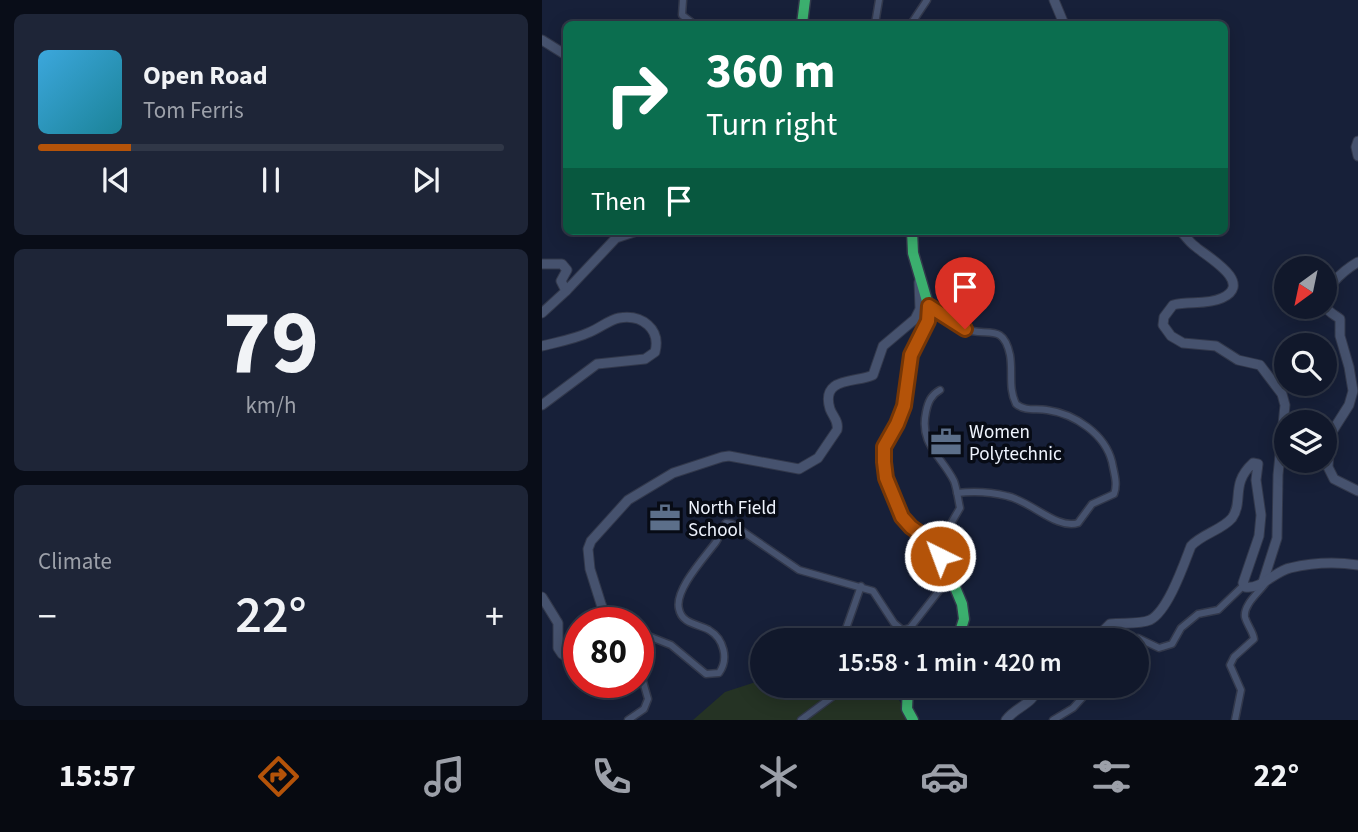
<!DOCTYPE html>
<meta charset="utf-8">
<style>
body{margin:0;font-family:"Source Sans 3",sans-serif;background:#1e2537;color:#f1f3f6;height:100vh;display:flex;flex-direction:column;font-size:26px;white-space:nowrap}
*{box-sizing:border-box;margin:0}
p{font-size:23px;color:#9ca0a9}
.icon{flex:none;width:38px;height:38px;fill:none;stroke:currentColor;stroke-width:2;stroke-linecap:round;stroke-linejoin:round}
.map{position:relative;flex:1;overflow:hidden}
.drawer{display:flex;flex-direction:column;gap:14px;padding:14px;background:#090d18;width:542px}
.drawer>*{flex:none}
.guide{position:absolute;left:21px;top:21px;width:665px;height:214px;border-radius:10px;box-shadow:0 4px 18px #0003,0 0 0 2px #303747;background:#0b6e4f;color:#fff;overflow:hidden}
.needle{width:46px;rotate:213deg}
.buttons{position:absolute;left:732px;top:256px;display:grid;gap:14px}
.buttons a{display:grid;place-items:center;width:63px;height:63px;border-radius:50%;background:#11182b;box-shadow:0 4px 18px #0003,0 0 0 2px #303747;font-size:35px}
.speed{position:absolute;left:21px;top:607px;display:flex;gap:14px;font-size:35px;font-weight:700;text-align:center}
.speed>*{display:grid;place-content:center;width:91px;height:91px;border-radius:50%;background:#11182b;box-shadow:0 4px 18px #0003,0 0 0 2px #303747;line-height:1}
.speed .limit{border:10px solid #d22;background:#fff;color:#111}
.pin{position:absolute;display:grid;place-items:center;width:60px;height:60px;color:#fff;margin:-72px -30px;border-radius:50% 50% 50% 0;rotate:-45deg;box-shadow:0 0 7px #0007}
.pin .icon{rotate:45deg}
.me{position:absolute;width:77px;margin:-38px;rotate:318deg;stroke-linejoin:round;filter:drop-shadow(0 0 5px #0008)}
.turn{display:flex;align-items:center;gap:24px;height:147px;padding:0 28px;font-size:32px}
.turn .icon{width:91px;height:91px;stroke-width:2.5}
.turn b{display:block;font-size:49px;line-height:60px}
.then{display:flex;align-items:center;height:66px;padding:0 28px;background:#0003;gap:14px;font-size:26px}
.big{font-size:52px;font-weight:600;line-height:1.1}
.drawer .tile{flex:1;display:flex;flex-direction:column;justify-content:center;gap:10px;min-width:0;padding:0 24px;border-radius:10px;background:#1e2537}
.drawer .dial{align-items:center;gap:0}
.dial b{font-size:91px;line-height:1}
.song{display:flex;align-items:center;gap:21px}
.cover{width:84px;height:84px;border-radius:10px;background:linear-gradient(135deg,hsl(200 70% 55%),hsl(190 70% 35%))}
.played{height:7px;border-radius:4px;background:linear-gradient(90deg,#b45309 20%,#303747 20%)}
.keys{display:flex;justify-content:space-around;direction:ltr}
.heat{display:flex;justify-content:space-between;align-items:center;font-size:38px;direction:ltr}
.trip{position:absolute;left:208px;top:628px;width:399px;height:70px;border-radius:35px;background:#11182b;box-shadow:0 4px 18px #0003,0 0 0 2px #303747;font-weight:600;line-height:70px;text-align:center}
.dock{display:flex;height:112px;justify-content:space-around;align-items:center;background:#070a11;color:#9ca0a9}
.dock .icon{width:49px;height:49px}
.dock .selected{color:#b45309}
.dock b{font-size:32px;color:#f1f3f6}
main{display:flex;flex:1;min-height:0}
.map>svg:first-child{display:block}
.green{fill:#253324}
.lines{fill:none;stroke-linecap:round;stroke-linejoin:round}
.street-casing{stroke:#32384b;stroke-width:9}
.secondary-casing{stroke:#32384b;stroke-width:11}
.highway-casing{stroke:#32384b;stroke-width:13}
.street{stroke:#46526e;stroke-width:6}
.secondary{stroke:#46526e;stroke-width:9}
.highway{stroke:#3baf6e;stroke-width:10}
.route-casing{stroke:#753606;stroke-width:18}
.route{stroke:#b45309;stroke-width:12}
.labels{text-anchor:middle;stroke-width:7;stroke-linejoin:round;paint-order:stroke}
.poi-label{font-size:19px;fill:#eef3fd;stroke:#070b15;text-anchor:start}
</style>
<main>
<section class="drawer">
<div class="tile">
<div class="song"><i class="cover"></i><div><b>Open Road</b><p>Tom Ferris</p></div></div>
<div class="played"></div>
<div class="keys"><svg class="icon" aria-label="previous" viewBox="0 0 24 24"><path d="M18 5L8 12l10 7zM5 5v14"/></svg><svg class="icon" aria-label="pause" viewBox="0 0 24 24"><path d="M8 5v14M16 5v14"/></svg><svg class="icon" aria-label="next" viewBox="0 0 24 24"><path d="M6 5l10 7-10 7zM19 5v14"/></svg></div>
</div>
<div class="tile dial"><b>79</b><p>km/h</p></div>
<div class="tile"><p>Climate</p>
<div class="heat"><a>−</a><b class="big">22°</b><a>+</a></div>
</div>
</section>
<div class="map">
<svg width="816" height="720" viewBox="0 0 816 720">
<rect width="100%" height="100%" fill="#172039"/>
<path class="green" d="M220,680V686H338C356,693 360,702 365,720H151L183,692Z"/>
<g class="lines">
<defs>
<g id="street">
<polyline points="141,0 140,15 152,24"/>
<polyline points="333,24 337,0"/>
<polyline points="369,24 385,0"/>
<path d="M388,307C399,313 410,322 421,328C442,339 461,320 468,355C471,372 466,388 474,404C484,412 494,408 505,410C533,414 563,434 570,462C572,473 576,484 572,494L550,504L536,523C515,530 489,501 465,496C449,492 432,491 415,493"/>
<path d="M394,549L418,508C416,499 415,489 412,481C399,455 377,445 384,412C386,402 389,395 398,390"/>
<path d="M96,632L129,645L164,674L177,673C187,659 182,639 167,630C156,624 140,624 137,609C132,590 163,557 174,542C178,536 179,529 184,523L190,524L257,570L331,591L352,623L360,630L368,628L400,587L407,573"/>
<polyline points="300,640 319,586"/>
<polyline points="590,640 596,638 617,648 630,644 639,628 656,614 676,610 702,585"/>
<polyline points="86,720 102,709 106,699 96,664"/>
<polyline points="259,720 294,694 317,686"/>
<polyline points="511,720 531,708 551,686"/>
<path d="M693,720L699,690L688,665L692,657L712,639C711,631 705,625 703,617C701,604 719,591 725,581"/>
</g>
<g id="secondary">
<polyline points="512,0 522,24"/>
<polyline points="0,40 24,55"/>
<polyline points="816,141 814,147 816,156"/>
<path d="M639,231C643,236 648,243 654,247C664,256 713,283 680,298C665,305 647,301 631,305L622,317L621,325L629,336L641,343L674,346L696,360L718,365L740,394L743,405L736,475L735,538L721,582"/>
<path d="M816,262C804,269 775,291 785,308C787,313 795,316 798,319V336L807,367L811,391L807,405L788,435L786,467L792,479L816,491"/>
<polyline points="0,264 20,264 25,270 19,281 24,291 0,313"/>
<polyline points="24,291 74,238 95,231"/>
<path d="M0,346C16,342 33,339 48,332C58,328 67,320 77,318C100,314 119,329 113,352L103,359L55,364L0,405"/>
<polyline points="0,597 16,623 16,648 20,654 37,665"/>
<path d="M65,623L48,569L46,549L49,541L86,500L131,473L180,457L187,456L257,469L276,458L295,430C297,421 291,417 288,409C278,376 315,383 331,375L341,346L373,319L378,309L377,282"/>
<path d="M552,640L568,624C580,622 596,625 608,620C626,611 642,564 649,546C660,534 680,530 690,518C702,501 688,484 711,463L716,464L714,480L719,515L717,536L701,583L703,587C719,590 733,571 748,568C769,563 795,562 816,565"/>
<path d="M464,720C474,706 492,705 496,686"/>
</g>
<g id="highway">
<polyline points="260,24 263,0"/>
<polyline points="370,231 371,253 388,311 386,322 369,355 362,406 355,424 342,447 343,462 344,478 360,517 369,527 390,542 407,573 420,604 422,619 418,632 412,640"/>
<polyline points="366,686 365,709 371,720"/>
</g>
</defs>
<use href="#street" class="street-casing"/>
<use href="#secondary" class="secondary-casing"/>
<use href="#highway" class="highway-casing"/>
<use href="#street" class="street"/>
<use href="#secondary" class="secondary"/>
<use href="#highway" class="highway"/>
</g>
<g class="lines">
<defs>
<polyline id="route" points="398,556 390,542 369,527 360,517 344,478 342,462 342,447 355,424 362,406 369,355 386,321 387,306 423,329"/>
</defs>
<use href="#route" class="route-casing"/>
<use href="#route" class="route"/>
</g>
<defs>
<symbol id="office-bare" viewBox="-9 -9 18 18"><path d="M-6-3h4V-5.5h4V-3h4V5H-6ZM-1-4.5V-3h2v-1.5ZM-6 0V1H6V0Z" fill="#5c6f8a" stroke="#070b15" stroke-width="2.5" paint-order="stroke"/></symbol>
</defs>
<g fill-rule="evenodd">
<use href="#office-bare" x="382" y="420" width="44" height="44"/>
<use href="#office-bare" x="101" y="496" width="44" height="44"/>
</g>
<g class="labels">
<g class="poi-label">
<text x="427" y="438">Women<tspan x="427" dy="22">Polytechnic</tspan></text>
<text x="146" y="514">North Field<tspan x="146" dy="22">School</tspan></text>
</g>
</g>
</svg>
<div class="buttons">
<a><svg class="needle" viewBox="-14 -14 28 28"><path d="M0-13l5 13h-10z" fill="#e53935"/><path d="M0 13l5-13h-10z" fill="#9ca0a9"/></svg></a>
<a><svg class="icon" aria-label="search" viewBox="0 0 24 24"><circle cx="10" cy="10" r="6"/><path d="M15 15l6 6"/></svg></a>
<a><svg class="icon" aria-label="layers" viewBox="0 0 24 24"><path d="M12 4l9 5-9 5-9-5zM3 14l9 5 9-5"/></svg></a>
</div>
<div class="speed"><div class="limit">80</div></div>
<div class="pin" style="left:423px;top:329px;background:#d93025"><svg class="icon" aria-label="arrive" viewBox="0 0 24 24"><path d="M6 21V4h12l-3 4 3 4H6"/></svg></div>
<svg class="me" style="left:398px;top:556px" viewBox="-20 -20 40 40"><circle r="17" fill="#b45309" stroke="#fff" stroke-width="3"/><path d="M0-11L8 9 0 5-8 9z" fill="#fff"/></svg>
<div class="trip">15:58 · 1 min · 420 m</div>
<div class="guide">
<div class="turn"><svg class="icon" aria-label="right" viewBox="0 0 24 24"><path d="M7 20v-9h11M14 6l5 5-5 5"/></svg><div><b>360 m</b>Turn right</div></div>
<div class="then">Then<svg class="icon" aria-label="arrive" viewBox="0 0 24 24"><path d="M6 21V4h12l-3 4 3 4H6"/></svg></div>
</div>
</div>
</main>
<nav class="dock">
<b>15:57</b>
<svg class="icon selected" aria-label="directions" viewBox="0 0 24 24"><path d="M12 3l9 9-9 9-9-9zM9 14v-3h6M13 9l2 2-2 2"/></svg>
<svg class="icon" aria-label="music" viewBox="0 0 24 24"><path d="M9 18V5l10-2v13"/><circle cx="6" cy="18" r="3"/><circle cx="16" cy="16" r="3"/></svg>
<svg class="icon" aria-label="phone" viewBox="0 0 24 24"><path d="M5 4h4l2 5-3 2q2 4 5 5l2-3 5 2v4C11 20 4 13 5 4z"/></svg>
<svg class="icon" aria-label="climate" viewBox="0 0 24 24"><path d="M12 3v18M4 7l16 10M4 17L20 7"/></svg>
<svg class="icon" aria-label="car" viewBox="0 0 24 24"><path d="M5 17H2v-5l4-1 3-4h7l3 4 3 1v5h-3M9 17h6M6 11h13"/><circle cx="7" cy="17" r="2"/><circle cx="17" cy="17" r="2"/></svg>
<svg class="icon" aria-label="filters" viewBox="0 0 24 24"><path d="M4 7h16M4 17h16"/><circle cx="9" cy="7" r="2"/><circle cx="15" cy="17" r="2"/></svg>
<b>22°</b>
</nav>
